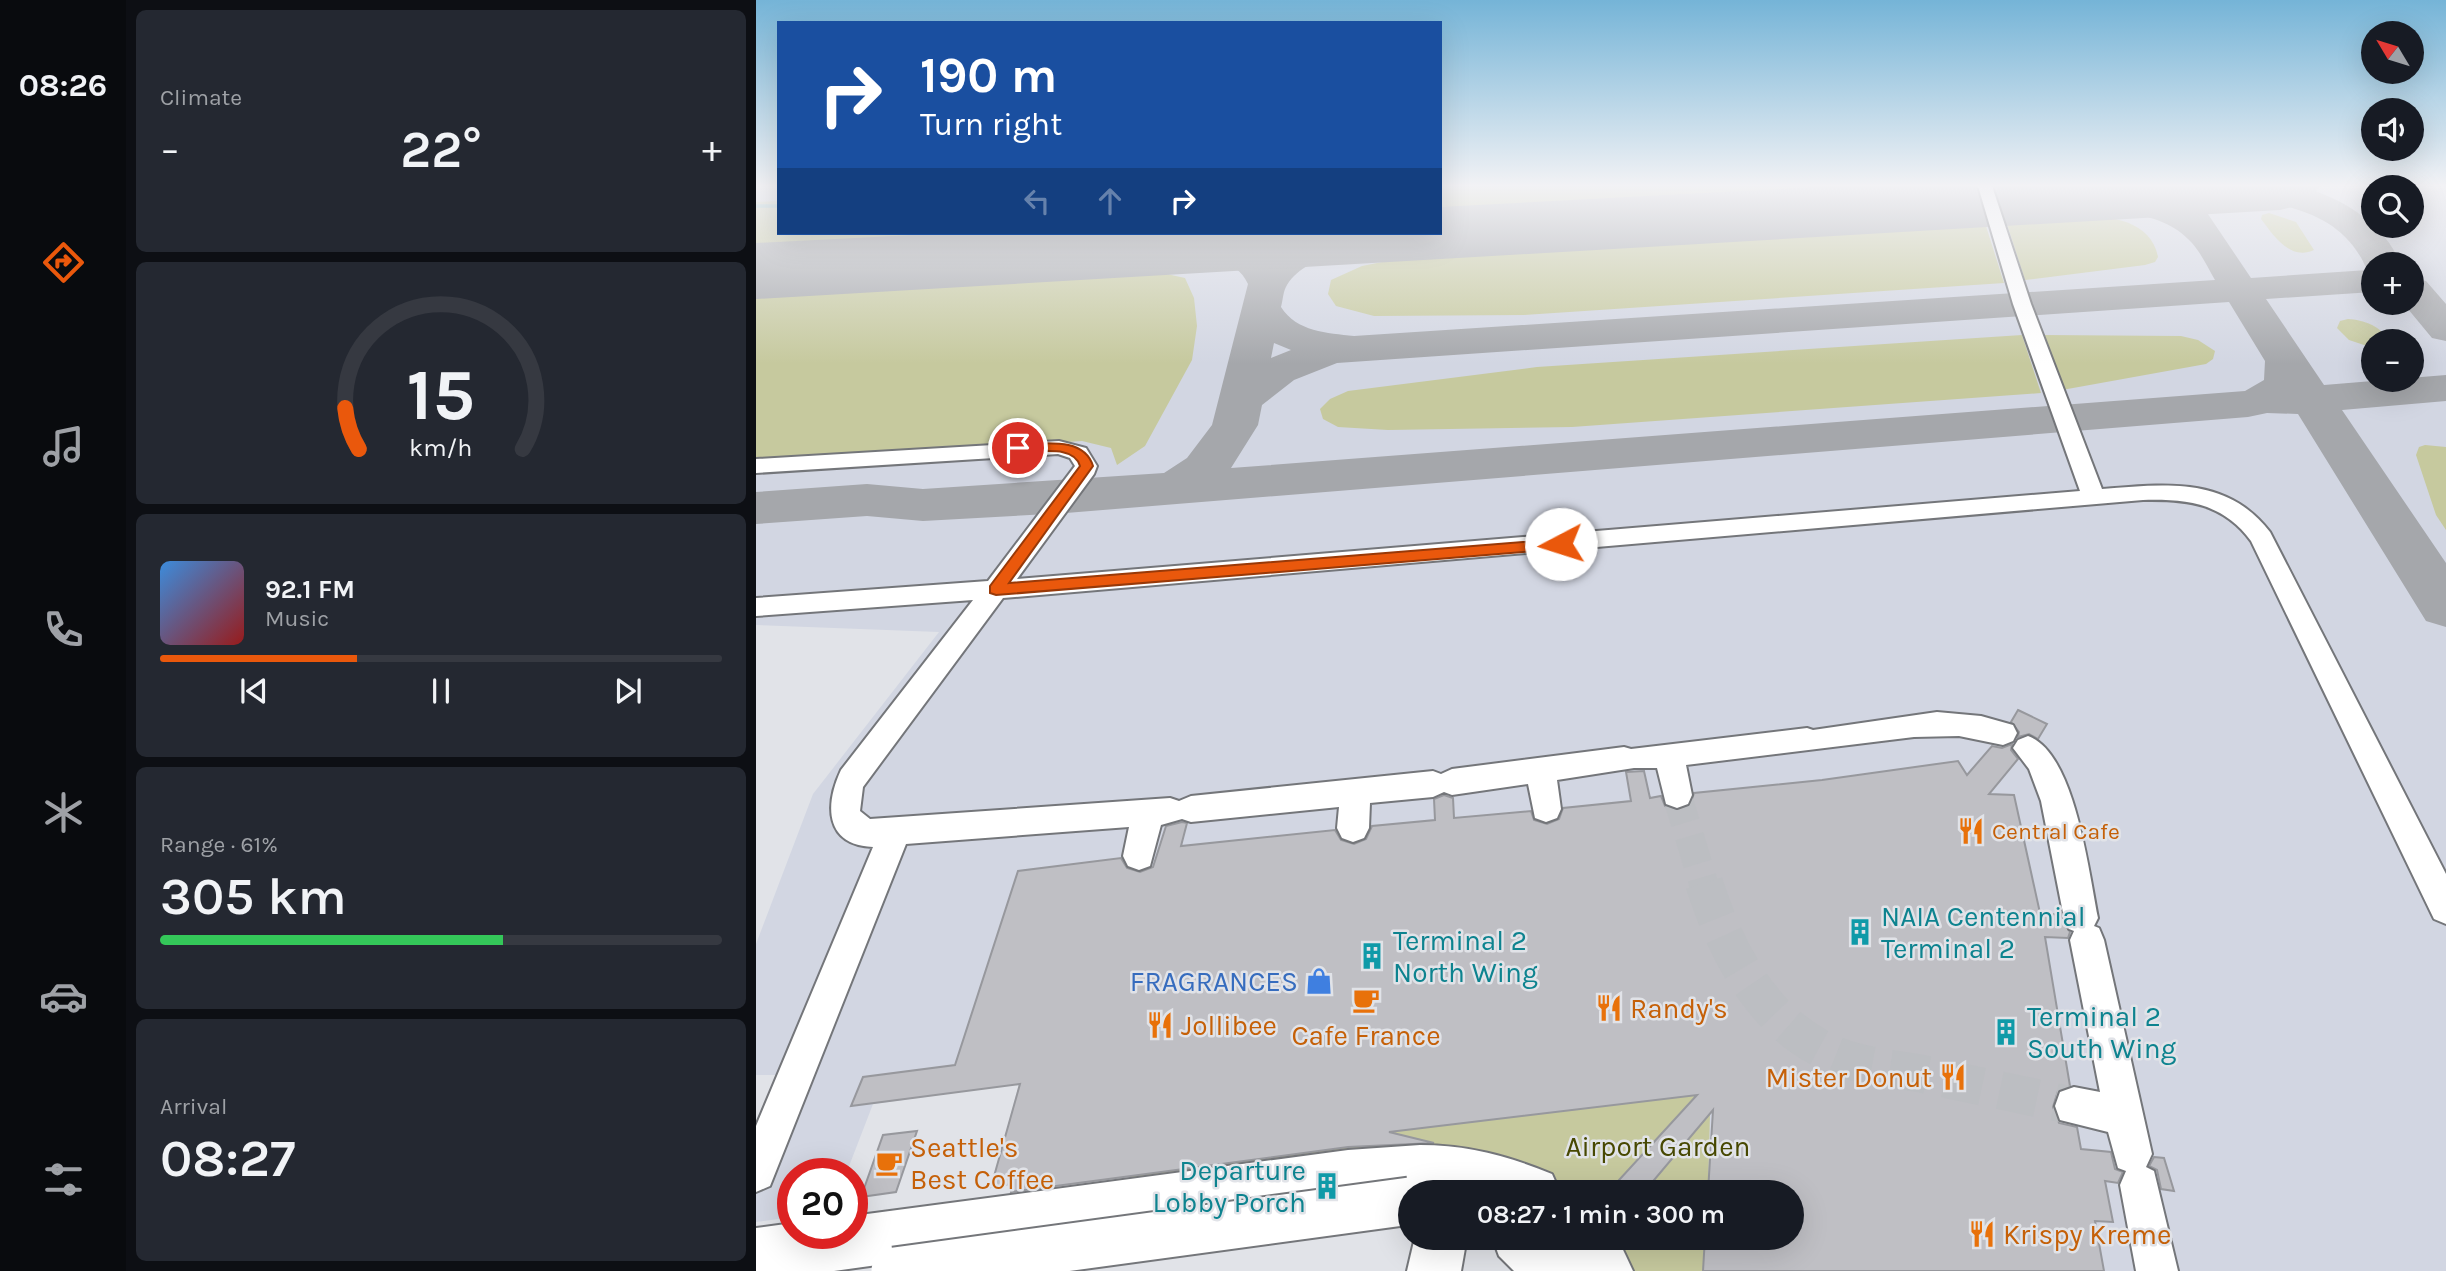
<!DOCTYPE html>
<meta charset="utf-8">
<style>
body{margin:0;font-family:Karla,sans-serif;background:#242831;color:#f1f3f6;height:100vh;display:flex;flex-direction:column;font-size:26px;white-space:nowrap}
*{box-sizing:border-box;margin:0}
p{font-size:23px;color:#9ea1a6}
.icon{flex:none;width:38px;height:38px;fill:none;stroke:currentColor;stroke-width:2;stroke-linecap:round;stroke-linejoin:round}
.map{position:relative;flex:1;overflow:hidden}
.panel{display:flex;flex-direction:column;gap:10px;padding:10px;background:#0d0f14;width:630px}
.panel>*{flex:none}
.banner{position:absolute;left:21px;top:21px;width:665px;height:214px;border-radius:0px;box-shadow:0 7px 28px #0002;background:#1a4fa0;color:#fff;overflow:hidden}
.needle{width:46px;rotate:308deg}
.fabs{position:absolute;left:1605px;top:21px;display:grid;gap:14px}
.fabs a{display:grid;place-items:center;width:63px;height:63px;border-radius:50%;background:#171b24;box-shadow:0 7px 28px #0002;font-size:35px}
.speed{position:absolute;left:21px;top:1158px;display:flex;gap:14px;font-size:35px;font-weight:700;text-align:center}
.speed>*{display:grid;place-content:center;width:91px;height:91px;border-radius:50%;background:#171b24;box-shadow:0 7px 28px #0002;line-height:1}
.speed .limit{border:10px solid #d22;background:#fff;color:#111}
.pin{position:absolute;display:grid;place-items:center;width:60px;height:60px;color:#fff;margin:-30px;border:4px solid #fff;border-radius:50%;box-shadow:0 2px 7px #0007}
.me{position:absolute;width:77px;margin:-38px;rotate:265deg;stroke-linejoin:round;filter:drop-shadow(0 0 5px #0008)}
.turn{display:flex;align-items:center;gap:24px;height:147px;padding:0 28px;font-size:32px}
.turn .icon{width:91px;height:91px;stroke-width:2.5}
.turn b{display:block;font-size:49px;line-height:60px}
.lanes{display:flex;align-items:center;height:66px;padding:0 28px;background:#0003;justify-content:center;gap:35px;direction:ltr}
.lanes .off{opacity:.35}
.big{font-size:52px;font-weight:600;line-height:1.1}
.panel .tile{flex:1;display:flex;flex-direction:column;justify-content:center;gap:10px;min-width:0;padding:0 24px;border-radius:10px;background:#242831}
.panel .dial{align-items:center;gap:0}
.dial svg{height:182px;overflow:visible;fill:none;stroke:#363941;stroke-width:7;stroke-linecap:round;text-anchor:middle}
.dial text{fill:#f1f3f6;stroke:none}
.song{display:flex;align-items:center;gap:21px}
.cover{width:84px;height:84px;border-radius:10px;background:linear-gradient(135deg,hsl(210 70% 55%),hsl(0 70% 35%))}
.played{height:7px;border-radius:4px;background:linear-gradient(90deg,#ea580c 35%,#363941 35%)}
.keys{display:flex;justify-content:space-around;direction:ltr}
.heat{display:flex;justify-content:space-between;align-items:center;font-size:38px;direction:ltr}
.charge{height:10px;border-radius:5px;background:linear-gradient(90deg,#34c759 61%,#363941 0)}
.trip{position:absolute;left:642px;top:1180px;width:406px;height:70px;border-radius:35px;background:#171b24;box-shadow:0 7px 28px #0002;font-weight:600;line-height:70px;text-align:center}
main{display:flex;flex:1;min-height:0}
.menu{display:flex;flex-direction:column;width:126px;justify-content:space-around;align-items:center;background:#090b0e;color:#9ea1a6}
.menu .icon{width:49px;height:49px}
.menu .on{color:#ea580c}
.menu b{font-size:32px;color:#f1f3f6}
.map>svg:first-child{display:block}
.built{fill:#d2d6e2;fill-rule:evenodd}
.green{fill:#c6c99e}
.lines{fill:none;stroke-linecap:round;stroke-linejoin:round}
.stream{stroke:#69b5be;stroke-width:3.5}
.taxiway{fill:#a5a7ab;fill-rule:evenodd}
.runway{fill:#a5a7ab;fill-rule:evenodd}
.building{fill:#bfbfc4;stroke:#97989d;stroke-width:2}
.minor-tunnel-far1{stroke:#bcbec2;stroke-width:29;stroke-dasharray:29 14;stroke-linecap:butt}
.minor-tunnel{stroke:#bcbec2;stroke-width:38;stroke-dasharray:38 18;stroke-linecap:butt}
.minor-casing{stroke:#74767a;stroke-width:4}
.major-casing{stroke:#74767a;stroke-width:4}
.minor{fill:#fff;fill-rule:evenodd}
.major{fill:#fff;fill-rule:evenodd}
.major-bridge-casing{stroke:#74767a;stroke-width:51;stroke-linecap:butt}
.major-bridge{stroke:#fff;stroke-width:47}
.route{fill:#ea580c;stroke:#983908;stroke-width:2}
.labels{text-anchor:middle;stroke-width:5;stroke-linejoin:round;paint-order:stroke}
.food-label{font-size:23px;fill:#c56008;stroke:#e1e3e8;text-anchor:start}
.near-culture-label{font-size:28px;fill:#0d838f;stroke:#e1e3e8;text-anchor:start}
.near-shop-label{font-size:28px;fill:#366cbe;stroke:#e1e3e8;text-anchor:end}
.near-food-label{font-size:28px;fill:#c56008;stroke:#e1e3e8;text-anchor:start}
.near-park-label{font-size:28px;fill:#474801;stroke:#e1e3e8}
</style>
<main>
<nav class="menu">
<b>08:26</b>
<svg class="icon on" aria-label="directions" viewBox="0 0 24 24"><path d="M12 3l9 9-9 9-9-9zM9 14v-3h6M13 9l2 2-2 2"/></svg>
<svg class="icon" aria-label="music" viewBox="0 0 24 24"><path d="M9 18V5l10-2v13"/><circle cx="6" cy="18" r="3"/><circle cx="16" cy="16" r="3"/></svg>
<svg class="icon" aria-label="phone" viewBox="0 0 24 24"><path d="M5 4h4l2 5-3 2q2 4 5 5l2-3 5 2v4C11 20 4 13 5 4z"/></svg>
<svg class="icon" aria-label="climate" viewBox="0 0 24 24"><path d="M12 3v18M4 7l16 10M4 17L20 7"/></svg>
<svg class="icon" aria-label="car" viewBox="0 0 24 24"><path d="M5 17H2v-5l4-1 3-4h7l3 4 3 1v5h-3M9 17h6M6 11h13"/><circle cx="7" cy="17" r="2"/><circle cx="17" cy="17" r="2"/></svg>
<svg class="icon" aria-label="filters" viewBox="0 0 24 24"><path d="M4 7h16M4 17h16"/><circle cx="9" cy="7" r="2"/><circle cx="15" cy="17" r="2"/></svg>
</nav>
<section class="panel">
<div class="tile"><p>Climate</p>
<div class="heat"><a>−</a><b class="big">22°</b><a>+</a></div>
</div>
<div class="tile dial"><svg viewBox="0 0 100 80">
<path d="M14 69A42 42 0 1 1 86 69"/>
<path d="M14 69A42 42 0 0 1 8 51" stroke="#ea580c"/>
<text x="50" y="56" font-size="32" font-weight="700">15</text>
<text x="50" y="72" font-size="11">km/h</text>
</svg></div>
<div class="tile">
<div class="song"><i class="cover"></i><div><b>92.1 FM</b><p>Music</p></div></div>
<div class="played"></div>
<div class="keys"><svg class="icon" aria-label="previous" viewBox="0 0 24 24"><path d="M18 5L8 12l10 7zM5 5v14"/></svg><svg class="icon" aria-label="pause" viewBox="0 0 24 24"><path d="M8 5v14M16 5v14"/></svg><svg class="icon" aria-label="next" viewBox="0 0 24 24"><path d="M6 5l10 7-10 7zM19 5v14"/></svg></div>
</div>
<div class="tile"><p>Range · 61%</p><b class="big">305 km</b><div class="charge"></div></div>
<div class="tile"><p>Arrival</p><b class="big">08:27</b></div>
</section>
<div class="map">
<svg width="1690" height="1271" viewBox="0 0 1690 1271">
<rect width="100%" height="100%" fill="#e1e3e8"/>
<path class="built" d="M0,186H23V233H684V186H1690V1271H947L1036,1237V1192L673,1127L235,1187L263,1084L117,1104L90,1174H37V1217L0,1222V1121L21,1075H0V944L57,794L183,632L0,625ZM1617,187H1656V226H1617ZM1617,264H1656V303H1617ZM1617,341H1656V380H1617Z"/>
<g class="green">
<polygon points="684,186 1205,186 728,213 684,212"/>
<polygon points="23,201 23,233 366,233 0,252 0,202"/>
<path d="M1513,213L1540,222L1558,250C1534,261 1518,236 1505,219L1506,215Z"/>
<path d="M1326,216C1356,216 1395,221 1402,257L1399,262L1389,265L1269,280L1250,221Z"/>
<polygon points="1229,223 1248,283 768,315 618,316 580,306 572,294 575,280 606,266 641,259"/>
<polygon points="406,273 429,278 438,298 441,326 436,360 389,446 361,465 355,448 326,441 0,463 0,296"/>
<path d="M1592,319C1607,320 1627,326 1631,341H1617V348L1593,340L1581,328L1584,321Z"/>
<polygon points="1266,335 1285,393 816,427 632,430 582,427 567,419 564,409 574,399 592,391 781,367"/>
<polygon points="1288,335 1425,336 1442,340 1459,351 1457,359 1450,364 1306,390"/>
<polygon points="1669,445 1690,447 1690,530 1680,515 1660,455 1663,447"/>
<polygon points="941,1095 954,1113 952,1192 687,1192 374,1183 376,1168 673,1127"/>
<polygon points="774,1237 949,1237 947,1271 803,1271"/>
</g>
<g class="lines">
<polyline class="stream" points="0,206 23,206"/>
<g class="taxiway">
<path d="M1401,186H1433L1495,278L1612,270C1608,265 1607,260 1604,256C1575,207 1519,205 1471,193L1466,186C1489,186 1515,183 1538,186C1578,192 1631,224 1644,264H1617V292L1510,299L1568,385L1690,375V401L1586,410L1690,563V627L1670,621L1542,414L1511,413L1492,417L310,513L167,521L111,516L0,524V492L111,484L167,489L408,473L431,458L456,425L492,284C480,256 448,261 423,255L418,247L423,239C449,233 486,239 508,255L521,233H555L552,241L581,233H624L628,238L622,245C593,253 549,256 531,285C527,291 527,300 525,307C541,332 571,333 598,336L1459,280C1452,268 1445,253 1436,243C1403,205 1346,215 1303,204L1299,197L1303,190C1338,181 1377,192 1411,202ZM1473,302L1509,361L1508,380L1489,391L475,468L502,425L506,405L538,380L581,363ZM518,343L535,350L515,358Z"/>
<polygon points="1656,278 1670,281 1690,304 1690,341 1676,338 1647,303 1656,303"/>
</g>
<polygon class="runway" points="1080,186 1564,186 1552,203 1524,210 0,299 0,243 197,233 684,233 684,207"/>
</g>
<g class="building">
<polygon points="1262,710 1291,724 1282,739 1273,734 1262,737 1263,732 1255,722"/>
<polygon points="1256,744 1255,750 1262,759 1233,794 1258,795 1284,913 1305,915 1314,932 1312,938 1289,937 1314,1086 1302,1091 1297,1107 1303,1123 1321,1127 1325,1149 1355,1152 1359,1169 1367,1172 1362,1183 1349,1181 1357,1222 1339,1221 1348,1271 947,1271 949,1237 1036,1237 1036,1192 952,1192 957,1110 888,1192 852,1192 941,1095 633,1132 678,1143 592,1147 255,1192 256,1184 235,1187 264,1084 95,1106 107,1077 199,1065 262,871 365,858 371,868 384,872 397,867 410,826 426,822 431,823 425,846 579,830 585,840 598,844 610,839 616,826 679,820 678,799 688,795 697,798 698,818 775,811 778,820 791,824 803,819 807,808 875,801 870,772 888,771 894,798 905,796 909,806 922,810 934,805 938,793 1066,780 1202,761 1211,775 1236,746 1246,748"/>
<polygon points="161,1131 140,1192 105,1197 127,1135"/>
<polygon points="1398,1157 1408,1158 1418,1191 1405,1189 1401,1170 1393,1166"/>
</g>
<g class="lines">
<polyline class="minor-tunnel-far1" points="921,795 948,885"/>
<path class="minor-tunnel" d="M948,883C971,954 1009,1029 1084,1057C1109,1067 1141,1069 1167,1074C1217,1085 1268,1095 1318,1106"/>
<defs>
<g id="minor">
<path d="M1222,186H1236L1275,304L1346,489C1410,484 1471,476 1514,532L1690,874V924L1678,919L1495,541C1467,503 1431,499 1387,500L247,598L107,787L104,811L114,819L414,798L423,801L435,796L677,771L685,774L696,769L868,747L875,749L1051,728L1057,730L1181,712L1225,716L1257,725L1261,733L1257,741L1247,745L1203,736L1158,737L930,765L936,795L932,804L921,808L910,804L901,768H878L801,780L805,809L801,818L790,822L779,818L772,784L696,795L688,792L677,797L614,803L613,828L608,838L597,842L586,838L581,828L583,807L435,822L426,819L405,825L394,866L383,870L372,866L367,856L373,827L150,844L14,1186L0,1192V1126L117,847C68,845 69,804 85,770L217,600L0,616V598L232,581L319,466L314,458L302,454L0,473V459L303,441L330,448L341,466L338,474L261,579L1324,491L1257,304Z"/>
<path d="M1272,736C1319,752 1333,874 1342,918L1338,926L1343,928L1348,940L1396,1154L1390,1167L1398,1171L1422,1271H1380L1364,1185L1370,1171L1362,1168L1352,1132L1304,1120L1299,1106L1304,1092L1318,1087L1344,1092L1314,940L1318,931L1313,929L1308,918L1285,801L1273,769L1257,748L1262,740Z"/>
</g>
<g id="major">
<path d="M664,1145C712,1145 752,1156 796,1174L804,1192H654V1196L592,1200L78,1271H0V1228L37,1223V1234H96V1216L592,1150Z"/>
<polygon points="659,1237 711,1237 705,1271 651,1271"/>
<polygon points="736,1237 861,1237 877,1271 758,1271 743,1256"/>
</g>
</defs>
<use href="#minor" class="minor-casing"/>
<use href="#major" class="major-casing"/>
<use href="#minor" class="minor"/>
<use href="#major" class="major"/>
<defs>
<polyline id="major-bridge" points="139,1271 654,1201"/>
</defs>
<use href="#major-bridge" class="major-bridge-casing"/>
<use href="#major-bridge" class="major-bridge"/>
</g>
<linearGradient id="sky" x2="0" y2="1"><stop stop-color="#75b4d7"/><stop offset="0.51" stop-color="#f2f2f5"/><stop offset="1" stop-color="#f2f2f5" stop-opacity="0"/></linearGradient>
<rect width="1690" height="364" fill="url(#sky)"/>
<path class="route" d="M262,444C287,444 328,436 337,466L253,583L805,539L812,544L805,549L240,595L234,593V586L324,466C317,442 276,455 257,451V446Z"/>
<defs>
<symbol id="restaurant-bare" viewBox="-9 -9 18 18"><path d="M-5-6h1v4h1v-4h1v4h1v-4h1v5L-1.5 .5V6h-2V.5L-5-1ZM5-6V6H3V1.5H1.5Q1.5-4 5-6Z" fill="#e8710a" stroke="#e1e3e8" stroke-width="2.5" paint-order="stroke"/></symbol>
<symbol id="building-bare" viewBox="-9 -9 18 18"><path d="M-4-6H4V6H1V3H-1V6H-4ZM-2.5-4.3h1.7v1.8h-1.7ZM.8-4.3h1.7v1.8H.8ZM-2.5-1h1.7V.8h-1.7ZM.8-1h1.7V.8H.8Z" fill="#0f9aa8" stroke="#e1e3e8" stroke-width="2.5" paint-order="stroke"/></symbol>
<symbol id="shop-bare" viewBox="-9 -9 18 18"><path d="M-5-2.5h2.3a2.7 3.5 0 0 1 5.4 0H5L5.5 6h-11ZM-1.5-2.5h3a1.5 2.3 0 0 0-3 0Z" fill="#3f7fe0" stroke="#e1e3e8" stroke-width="2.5" paint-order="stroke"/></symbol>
<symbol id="cafe-bare" viewBox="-9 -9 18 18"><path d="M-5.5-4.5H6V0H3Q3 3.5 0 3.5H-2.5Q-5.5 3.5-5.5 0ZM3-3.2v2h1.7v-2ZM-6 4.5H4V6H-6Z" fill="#e8710a" stroke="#e1e3e8" stroke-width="2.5" paint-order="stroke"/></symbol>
</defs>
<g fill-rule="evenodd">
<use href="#restaurant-bare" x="1196" y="812" width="38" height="38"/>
<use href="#building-bare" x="1085" y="913" width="38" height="38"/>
<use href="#building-bare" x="597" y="937" width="38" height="38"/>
<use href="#shop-bare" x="544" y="962" width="38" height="38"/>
<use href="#cafe-bare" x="591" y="981" width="38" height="38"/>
<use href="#restaurant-bare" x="834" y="989" width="38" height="38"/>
<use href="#restaurant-bare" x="385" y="1006" width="38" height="38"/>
<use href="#building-bare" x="1231" y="1013" width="38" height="38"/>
<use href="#restaurant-bare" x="1178" y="1058" width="38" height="38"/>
<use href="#cafe-bare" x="114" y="1144" width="38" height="38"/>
<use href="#building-bare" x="552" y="1167" width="38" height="38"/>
<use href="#restaurant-bare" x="1207" y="1215" width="38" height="38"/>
</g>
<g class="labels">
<g class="food-label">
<text x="1236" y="839">Central Cafe</text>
</g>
<g class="near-culture-label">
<text x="1125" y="926">NAIA Centennial<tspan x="1125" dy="32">Terminal 2</tspan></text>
<text x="637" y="950">Terminal 2<tspan x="637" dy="32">North Wing</tspan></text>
<text x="1271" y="1026">Terminal 2<tspan x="1271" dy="32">South Wing</tspan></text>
<text x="550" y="1180" text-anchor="end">Departure<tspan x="550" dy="32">Lobby Porch</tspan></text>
</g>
<g class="near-shop-label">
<text x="542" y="991">FRAGRANCES</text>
</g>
<g class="near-food-label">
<text x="874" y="1018">Randy's</text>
<text x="425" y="1035">Jollibee</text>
<text x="610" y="1045" text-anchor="middle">Cafe France</text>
<text x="1176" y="1087" text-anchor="end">Mister Donut</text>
<text x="154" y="1157">Seattle's<tspan x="154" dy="32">Best Coffee</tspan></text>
<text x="1247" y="1244">Krispy Kreme</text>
</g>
<g class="near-park-label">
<text x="902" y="1156">Airport Garden</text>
</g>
</g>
</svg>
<div class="fabs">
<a><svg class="needle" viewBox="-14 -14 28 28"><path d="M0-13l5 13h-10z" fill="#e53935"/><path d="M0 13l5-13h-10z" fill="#9ea1a6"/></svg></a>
<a><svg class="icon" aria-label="sound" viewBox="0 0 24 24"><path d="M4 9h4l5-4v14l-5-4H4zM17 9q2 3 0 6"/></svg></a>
<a><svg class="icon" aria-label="search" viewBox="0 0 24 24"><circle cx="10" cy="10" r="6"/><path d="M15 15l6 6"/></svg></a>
<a>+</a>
<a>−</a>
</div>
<div class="speed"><div class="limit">20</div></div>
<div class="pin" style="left:262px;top:448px;background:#d93025"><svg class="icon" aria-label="arrive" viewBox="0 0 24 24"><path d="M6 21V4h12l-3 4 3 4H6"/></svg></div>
<svg class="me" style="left:805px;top:544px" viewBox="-20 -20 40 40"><circle r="19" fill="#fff"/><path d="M0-13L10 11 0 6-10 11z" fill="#ea580c"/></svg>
<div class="trip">08:27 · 1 min · 300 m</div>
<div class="banner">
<div class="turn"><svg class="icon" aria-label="right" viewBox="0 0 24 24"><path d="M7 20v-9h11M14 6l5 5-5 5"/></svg><div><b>190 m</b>Turn right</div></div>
<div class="lanes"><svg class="icon off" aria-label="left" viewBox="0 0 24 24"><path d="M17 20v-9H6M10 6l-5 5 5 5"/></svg><svg class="icon off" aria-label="ahead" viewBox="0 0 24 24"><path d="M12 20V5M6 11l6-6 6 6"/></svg><svg class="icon" aria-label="right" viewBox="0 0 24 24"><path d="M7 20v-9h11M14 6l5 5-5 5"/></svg></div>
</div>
</div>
</main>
